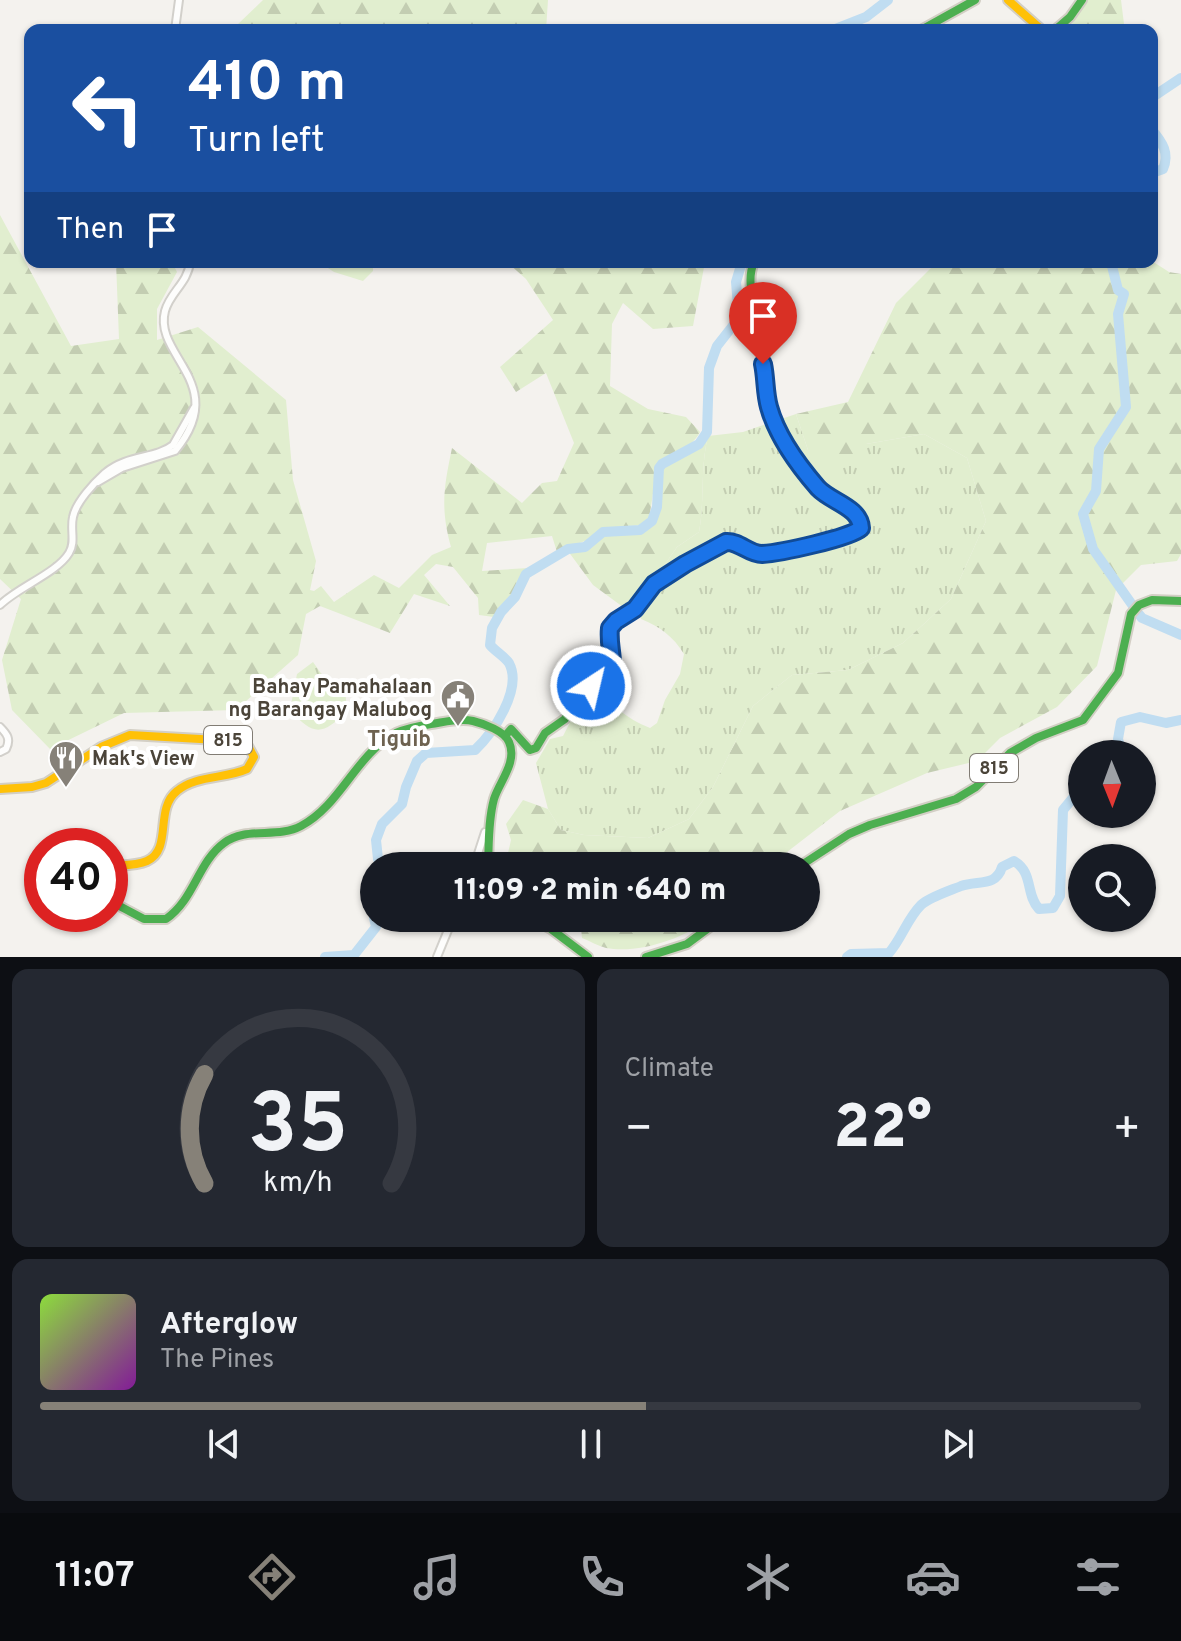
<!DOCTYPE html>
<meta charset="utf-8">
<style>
body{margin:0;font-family:Overpass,sans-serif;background:#242831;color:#f1f3f6;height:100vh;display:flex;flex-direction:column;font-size:30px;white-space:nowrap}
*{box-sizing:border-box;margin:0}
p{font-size:26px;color:#9ea1a6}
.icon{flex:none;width:44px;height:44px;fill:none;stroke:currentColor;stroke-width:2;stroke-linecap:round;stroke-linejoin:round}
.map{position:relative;height:957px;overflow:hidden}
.panel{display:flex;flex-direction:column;gap:12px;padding:12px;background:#0d0f14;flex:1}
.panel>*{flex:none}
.hud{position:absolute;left:24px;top:24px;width:1134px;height:244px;border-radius:16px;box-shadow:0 2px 6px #0004;background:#1a4fa0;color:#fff;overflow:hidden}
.needle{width:52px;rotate:179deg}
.controls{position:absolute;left:1068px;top:740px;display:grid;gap:16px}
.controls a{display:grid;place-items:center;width:88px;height:88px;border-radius:50%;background:#171b24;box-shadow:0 2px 6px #0004;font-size:40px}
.speed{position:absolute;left:24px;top:828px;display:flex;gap:16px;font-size:40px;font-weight:700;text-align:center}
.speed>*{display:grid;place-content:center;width:104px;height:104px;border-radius:50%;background:#171b24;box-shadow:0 2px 6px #0004;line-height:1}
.speed .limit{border:12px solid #d22;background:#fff;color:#111}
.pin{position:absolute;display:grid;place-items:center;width:68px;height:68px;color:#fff;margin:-82px -34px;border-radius:50% 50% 50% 0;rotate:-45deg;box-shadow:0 0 8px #0007}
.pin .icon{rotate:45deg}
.me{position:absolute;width:88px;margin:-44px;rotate:35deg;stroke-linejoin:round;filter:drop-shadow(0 0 6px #0008)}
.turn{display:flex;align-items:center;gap:28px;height:168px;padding:0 32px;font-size:36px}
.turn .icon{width:104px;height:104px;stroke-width:2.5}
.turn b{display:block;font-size:56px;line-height:68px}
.then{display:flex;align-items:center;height:76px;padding:0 32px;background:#0003;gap:16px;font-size:30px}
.big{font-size:60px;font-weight:800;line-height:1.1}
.panel .widget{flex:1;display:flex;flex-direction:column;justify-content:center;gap:12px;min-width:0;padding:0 28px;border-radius:16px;background:#242831}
.panel .dial{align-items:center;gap:0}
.dial svg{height:208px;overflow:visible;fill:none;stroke:#363941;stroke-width:7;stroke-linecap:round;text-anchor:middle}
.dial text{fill:#f1f3f6;stroke:none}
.song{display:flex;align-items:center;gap:24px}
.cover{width:96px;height:96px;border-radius:12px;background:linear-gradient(135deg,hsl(90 70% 55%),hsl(290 70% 35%))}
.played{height:8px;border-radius:4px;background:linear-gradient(90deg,#868178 55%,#363941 55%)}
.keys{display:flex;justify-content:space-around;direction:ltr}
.heat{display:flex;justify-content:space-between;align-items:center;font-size:44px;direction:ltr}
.panel .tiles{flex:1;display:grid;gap:12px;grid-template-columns:1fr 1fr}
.widget:last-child{grid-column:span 2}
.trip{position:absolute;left:360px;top:852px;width:460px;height:80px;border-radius:40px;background:#171b24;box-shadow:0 2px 6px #0004;font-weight:800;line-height:80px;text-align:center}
.menu{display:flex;height:128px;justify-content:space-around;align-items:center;background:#090b0e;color:#9ea1a6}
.menu .icon{width:56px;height:56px}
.menu .selected{color:#868178}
.menu b{font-size:36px;color:#f1f3f6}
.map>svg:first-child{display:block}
.grass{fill:url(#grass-tufts)}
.forest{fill:url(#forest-firs)}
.garden{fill:#e1eecf}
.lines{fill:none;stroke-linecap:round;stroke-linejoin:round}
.river{stroke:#c0ddf1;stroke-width:10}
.street-casing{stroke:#d2d0cb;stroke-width:10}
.fast-casing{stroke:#d3cfc5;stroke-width:12}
.slow-casing{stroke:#d3cfc5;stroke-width:12}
.street{stroke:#fdfdfc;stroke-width:6}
.fast{stroke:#4caf50;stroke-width:8}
.slow{stroke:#ffc107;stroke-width:8}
.route-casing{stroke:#114b97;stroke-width:20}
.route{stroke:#1a73e8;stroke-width:14}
.labels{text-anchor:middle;stroke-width:8;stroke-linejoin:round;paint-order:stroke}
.shield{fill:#fff;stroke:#817c74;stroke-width:2}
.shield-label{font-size:18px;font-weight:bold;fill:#4b4439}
.poi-label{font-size:20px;font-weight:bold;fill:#4b4439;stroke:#fff;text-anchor:end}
.neighbourhood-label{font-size:22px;font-weight:bold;fill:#6e6250;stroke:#fff}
</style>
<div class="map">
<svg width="1181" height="957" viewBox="0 0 1181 957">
<defs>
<pattern id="grass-tufts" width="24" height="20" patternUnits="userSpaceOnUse" patternTransform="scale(2)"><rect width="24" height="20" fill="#e1eecf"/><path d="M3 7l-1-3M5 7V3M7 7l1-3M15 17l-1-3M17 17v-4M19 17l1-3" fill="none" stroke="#c3cdb2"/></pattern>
<pattern id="forest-firs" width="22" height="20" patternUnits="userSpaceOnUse" patternTransform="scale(2)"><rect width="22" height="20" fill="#e1eecf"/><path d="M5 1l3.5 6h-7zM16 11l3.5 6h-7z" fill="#c3cdb2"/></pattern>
</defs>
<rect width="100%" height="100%" fill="#f4f2ee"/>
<g class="grass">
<path d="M796,414L808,450L866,444L924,434L967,458L986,521L951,599L903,643L848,670L792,675L753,706L713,787L689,819L648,838L584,835L561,830L548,809L536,763L550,739L563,736L583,697L598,686C613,707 626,718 650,728L657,723L665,700L680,674L684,654C673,636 660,627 641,619L639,590L641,574L661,570L677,547L699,532C705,499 700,468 708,436L743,432Z"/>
<path d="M313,662L325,679H337L345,688L347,711C323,735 314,737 290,710L297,674Z"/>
</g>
<g class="forest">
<polygon points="263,0 548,0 546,30 240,30 237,25"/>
<polygon points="1087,0 1121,0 1124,24 1120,30 1068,30"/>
<path d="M0,215L71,346L119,339L116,262H172L177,272L157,309V340L198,327L286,400L293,480L316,561L310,590L314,591L321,586L334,602L374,575L399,588L432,555L451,547C440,507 444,487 452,448L522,503L542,483L557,481L574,443L546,373L516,392L500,367L553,320L526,279L507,262H705L693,326L653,329L623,303L612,324L610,386L648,409L686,417L700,432C690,452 667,451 657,468L649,519L643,525L602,528C587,547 574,540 557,552L552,536L487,543L482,571L528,568L514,594L499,607L494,617L479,615L478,598L453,567L436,564L424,575L450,606L414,594L390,633L320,606L306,614L298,655L236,710L124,713L50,749L12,710L2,660L21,599L0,579Z"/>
<polygon points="1152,261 1169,272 1181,274 1181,554 1177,561 1141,565 1116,590 1097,666 1057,707 1000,738 977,761 927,773 840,811 769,866 505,866 511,840 506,824 523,800 548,809 561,830 584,835 648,838 689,819 713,787 753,706 792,675 848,670 903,643 951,599 986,521 967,458 924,434 866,444 840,470 808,450 796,414 848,402 896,303 937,262"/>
<path d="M708,436C700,468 705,499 699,532L677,547L661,570L641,575L639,598L630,606L623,607L593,585L568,551C585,549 595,548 605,533C616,532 634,535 643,530C664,520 659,484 663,465L683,457Z"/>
<path d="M580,918H709C685,939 638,954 606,948C598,946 590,941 582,938Z"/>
</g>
<polygon class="garden" points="319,262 373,262 373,271 363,281 334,272"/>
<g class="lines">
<g class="river">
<polyline points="833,30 866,17 888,0"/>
<polyline points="1152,103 1154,96 1181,78"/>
<path d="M1152,130C1162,142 1170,153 1163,169L1152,173"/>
<polyline points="1111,262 1118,290 1124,294 1118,314 1126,407 1099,449 1096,491 1083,514 1093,549 1133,606"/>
<polyline points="1137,612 1142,618 1181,635"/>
<polyline points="1122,754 1118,739 1121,722 1140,717 1166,723 1181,720"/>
<path d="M381,866L378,859L376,840L382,824L402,804L406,787L417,761L426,753L475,750C493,733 523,689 509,663C505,657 495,651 490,645L492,628L501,612L515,597L526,574L568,549L585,547L603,532L640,530L652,521L657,507L659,468L662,464L699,444L707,432L709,368L717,346L739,318L736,282L742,262"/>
<polyline points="325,957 354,955 376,927 374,918"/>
<path d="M847,957L851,954L889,953C902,938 907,919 921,905C930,897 949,891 961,886C978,880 996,887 1002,867L1014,861C1034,873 1025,894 1039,909L1053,908L1060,896L1063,810L1077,793L1082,792"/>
</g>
<defs>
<g id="street">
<polyline points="175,30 179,0"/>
<path d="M98,482L122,468L175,451C231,384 153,356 165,311C170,292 188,283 190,262"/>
<path d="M0,605C18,587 57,573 69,553C76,542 70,530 73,517C76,502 94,483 105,473C128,454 155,459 173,445L194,408"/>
<path d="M0,727C7,734 11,739 6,749L0,752"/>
<polyline points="474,866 485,832"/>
<polyline points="437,957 453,918"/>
</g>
<g id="fast">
<polyline points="921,30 975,0"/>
<polyline points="1055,30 1070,17 1082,0"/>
<path d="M505,736L511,729L530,750L536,748L545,733L565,719L577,696L609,673L613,660L610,628L635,609L654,584L726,542C739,543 749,554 762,554C794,555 827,540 857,532L861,528V519C850,509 836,505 825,496C797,472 773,432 767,396C763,375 766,355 762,334C758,312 744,285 754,262"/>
<polyline points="800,866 849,834 870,825 956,799 976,787 1010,753 1036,738 1083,720 1118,673 1131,614 1139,605 1152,600 1181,601"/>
<path d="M110,901L144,919H166C194,900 198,862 224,843C246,826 277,839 301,826C341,805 356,754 396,733C407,728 419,726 431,724C445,722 460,718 473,721C485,724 504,731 509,742C518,762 499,782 494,799C488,821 489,844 488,866"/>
<polyline points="529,918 551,929 588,957"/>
<polyline points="646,957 687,944 722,918"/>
</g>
<g id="slow">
<polyline points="1008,0 1042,30"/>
<path d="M0,789L32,787L46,783L101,747L130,735L235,741L248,746L254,757L247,769C225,779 196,775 177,791C154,809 173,849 147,861C136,866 122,865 110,866"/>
</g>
</defs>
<use href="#street" class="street-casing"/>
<use href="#fast" class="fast-casing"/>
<use href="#slow" class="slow-casing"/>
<use href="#street" class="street"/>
<use href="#fast" class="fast"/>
<use href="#slow" class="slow"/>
</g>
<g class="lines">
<defs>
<path id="route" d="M591,686C624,667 607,657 610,628L616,621L635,609L654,584L685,564L726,542C739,541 749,554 762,554C780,553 850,538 861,528C860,507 831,502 818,488C798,465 777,436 769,407C765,393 766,378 763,364"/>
</defs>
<use href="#route" class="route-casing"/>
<use href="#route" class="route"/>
</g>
<defs>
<symbol id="civic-pin" viewBox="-11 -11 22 30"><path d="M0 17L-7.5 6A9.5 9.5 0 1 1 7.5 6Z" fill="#868178" stroke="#fff"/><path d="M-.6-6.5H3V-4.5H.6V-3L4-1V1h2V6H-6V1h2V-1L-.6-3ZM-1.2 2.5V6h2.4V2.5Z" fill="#fff"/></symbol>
<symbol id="restaurant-pin" viewBox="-11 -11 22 30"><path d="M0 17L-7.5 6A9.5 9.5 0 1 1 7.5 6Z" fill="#868178" stroke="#fff"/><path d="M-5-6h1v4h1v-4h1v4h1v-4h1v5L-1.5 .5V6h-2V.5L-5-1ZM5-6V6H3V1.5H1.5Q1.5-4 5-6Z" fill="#fff"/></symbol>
</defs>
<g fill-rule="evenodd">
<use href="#civic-pin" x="438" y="677" width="40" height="54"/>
<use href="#restaurant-pin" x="46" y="738" width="40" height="54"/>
</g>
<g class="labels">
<g class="shield">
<rect x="204" y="726" width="48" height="28" rx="6"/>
<rect x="970" y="754" width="48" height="28" rx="6"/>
</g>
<g class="shield-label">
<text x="228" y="746">815</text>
<text x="994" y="774">815</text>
</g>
<g class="poi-label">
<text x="432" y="693">Bahay Pamahalaan<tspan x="432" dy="23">ng Barangay Malubog</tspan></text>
<text x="92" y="765" text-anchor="start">Mak's View</text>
</g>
<g class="neighbourhood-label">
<text x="399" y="746">Tiguib</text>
</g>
</g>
</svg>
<div class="controls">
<a><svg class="needle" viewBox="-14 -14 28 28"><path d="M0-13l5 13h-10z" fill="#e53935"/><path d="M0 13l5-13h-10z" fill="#9ea1a6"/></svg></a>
<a><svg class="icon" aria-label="search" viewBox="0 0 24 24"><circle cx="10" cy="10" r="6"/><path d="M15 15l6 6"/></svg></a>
</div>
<div class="speed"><div class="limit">40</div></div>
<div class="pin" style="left:763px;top:364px;background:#d93025"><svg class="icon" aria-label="arrive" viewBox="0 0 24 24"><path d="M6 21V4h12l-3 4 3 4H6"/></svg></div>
<svg class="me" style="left:591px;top:686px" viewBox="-20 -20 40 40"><circle r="17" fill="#1a73e8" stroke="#fff" stroke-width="3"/><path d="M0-11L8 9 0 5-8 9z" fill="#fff"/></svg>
<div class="trip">11:09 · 2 min · 640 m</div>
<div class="hud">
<div class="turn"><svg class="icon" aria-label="left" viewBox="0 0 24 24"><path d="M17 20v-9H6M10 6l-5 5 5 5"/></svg><div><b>410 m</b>Turn left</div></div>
<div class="then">Then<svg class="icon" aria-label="arrive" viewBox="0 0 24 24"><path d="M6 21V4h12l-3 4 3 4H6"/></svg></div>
</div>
</div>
<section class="panel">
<div class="tiles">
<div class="widget dial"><svg viewBox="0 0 100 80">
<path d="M14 69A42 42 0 1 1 86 69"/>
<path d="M14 69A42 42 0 0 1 14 27" stroke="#868178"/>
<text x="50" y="56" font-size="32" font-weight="700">35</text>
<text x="50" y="72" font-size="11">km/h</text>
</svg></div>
<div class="widget"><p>Climate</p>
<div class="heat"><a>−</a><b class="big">22°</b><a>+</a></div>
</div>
<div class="widget">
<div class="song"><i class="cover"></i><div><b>Afterglow</b><p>The Pines</p></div></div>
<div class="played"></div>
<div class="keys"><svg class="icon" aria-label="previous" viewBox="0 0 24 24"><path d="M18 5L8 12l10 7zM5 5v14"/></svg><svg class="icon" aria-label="pause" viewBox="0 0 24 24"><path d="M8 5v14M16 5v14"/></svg><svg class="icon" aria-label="next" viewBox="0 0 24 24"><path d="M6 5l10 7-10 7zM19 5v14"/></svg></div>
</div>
</div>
</section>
<nav class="menu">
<b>11:07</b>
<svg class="icon selected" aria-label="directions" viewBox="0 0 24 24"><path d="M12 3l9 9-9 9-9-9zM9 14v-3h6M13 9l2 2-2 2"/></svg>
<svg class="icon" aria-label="music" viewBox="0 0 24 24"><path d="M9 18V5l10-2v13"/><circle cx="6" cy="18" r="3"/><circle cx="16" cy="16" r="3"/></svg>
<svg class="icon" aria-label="phone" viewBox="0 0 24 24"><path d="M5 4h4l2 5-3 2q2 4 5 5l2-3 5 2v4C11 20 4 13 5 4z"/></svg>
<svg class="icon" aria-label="climate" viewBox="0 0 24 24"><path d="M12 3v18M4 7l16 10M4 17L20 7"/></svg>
<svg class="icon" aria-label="car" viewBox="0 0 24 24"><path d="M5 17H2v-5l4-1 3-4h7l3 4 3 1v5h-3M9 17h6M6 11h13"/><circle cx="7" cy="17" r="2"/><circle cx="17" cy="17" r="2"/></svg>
<svg class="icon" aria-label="filters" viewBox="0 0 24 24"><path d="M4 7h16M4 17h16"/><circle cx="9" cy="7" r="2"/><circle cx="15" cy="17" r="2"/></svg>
</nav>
